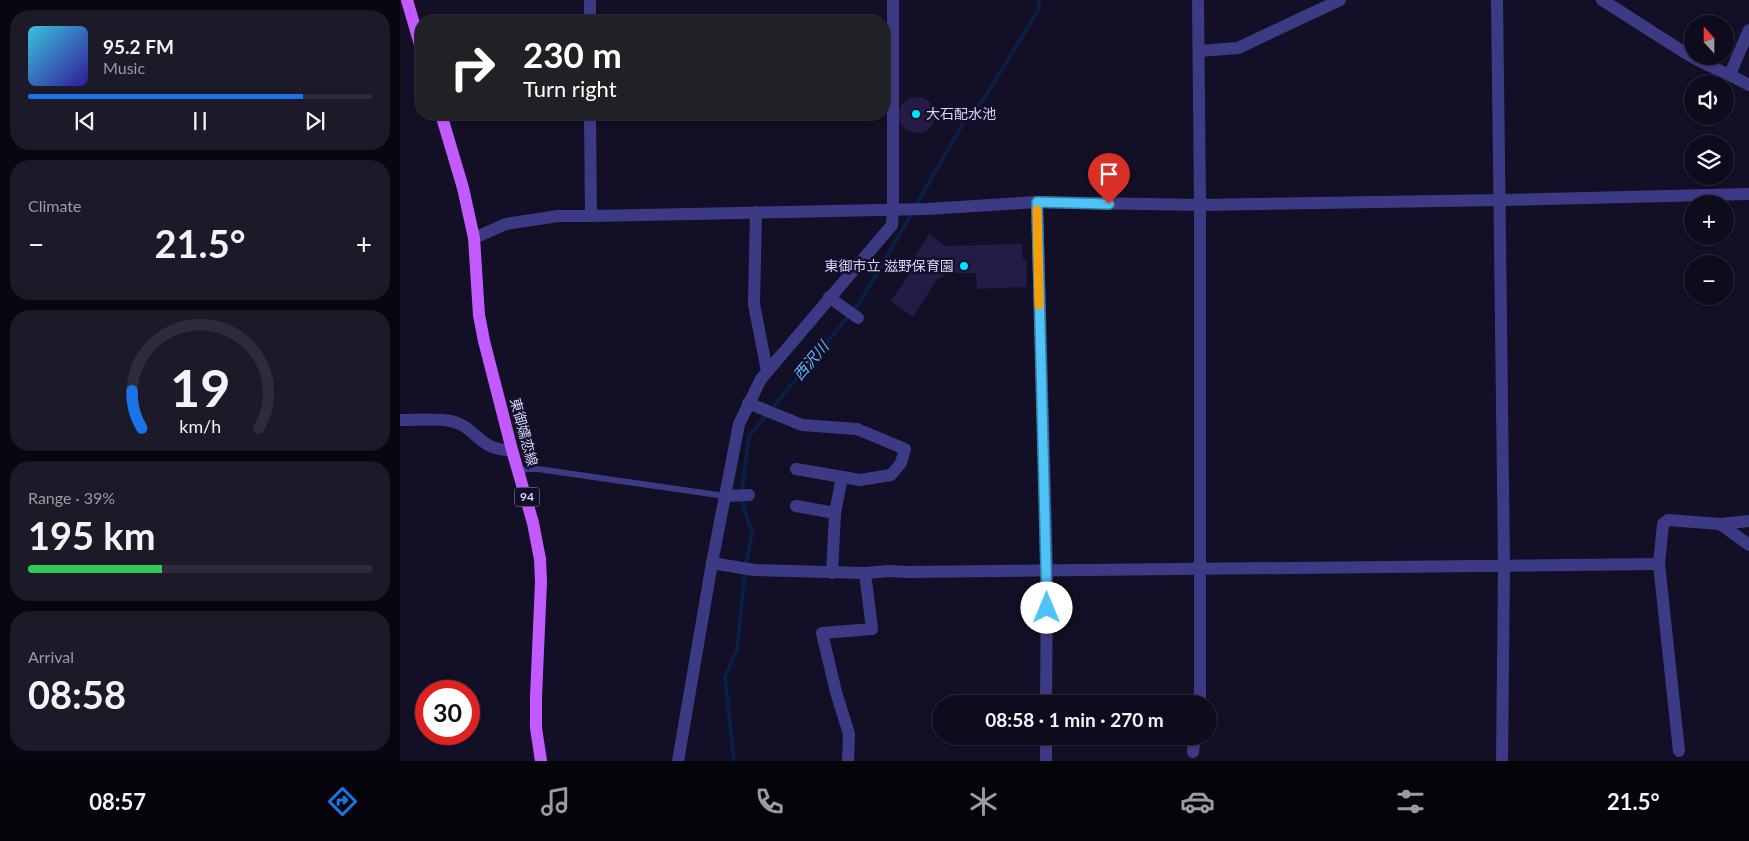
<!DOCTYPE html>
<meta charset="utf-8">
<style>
body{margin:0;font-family:Lato,"Noto Sans JP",sans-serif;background:#1c1929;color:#f1f3f6;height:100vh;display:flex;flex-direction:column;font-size:19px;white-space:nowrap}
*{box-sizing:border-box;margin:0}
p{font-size:16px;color:#9b9ba3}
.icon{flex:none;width:28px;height:28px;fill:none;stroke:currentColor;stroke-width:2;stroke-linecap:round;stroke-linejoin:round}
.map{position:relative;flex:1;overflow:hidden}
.panel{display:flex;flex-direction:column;gap:10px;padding:10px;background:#08060f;width:400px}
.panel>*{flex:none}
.guide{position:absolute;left:15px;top:15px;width:475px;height:105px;border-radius:20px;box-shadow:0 1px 4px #0004,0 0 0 1px #2e2b3b;background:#202124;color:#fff;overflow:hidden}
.needle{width:32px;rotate:339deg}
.fabs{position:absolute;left:1284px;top:15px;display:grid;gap:10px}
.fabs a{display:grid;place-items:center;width:50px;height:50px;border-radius:50%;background:#0e0b1c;box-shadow:0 1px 4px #0004,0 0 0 1px #2e2b3b;font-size:25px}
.speed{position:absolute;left:15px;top:680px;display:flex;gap:10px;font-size:25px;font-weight:700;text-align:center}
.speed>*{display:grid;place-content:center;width:65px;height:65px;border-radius:50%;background:#0e0b1c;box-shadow:0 1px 4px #0004,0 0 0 1px #2e2b3b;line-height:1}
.speed .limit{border:8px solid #d22;background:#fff;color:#111}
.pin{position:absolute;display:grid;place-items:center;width:42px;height:42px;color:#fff;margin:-51px -21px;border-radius:50% 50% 50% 0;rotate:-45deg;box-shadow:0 0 5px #0007}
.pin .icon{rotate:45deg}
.me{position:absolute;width:55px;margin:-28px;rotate:0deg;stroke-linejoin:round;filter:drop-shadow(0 0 4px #0008)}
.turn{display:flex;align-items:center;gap:18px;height:105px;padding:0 25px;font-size:22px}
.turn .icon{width:65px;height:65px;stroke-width:2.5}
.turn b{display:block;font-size:35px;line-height:42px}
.big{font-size:38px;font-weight:700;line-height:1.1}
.panel .card{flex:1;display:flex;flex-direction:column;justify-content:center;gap:8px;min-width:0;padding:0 18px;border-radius:20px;background:#1c1929}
.panel .dial{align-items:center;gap:0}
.dial svg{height:130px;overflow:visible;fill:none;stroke:#2e2b3b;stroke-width:7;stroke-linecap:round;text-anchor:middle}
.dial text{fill:#f1f3f6;stroke:none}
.song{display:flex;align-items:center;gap:15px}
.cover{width:60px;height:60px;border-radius:8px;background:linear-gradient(135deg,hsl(190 70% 55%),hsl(250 70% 35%))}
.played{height:5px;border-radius:2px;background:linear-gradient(90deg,#1a73e8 80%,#2e2b3b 80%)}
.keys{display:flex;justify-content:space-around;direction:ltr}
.heat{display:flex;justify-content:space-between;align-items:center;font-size:28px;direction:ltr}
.charge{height:8px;border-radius:4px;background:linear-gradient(90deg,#34c759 39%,#2e2b3b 0)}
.trip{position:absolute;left:532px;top:695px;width:285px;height:50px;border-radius:25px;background:#0e0b1c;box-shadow:0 1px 4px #0004,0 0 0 1px #2e2b3b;font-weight:700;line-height:50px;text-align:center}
.menu{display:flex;height:80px;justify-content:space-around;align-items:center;background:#06040b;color:#9b9ba3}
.menu .icon{width:35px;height:35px}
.menu .selected{color:#1a73e8}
.menu b{font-size:22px;color:#f1f3f6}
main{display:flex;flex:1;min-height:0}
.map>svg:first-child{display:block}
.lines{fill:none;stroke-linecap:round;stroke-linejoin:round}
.stream{stroke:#0a1f44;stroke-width:4}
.building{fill:#241b47}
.service{stroke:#3d3a85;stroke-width:6}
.minor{stroke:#3d3a85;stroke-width:12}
.primary{stroke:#c25bff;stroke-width:12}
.route-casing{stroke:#337fa1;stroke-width:12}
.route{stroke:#4fc3f7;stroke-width:9}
.slow{stroke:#f59e0b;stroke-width:9}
.poi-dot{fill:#00e5ff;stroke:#130f26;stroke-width:2}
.labels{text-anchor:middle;stroke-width:5;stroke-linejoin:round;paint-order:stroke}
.shield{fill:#130f26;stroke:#9e99be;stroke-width:1}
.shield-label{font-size:12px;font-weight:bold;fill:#d9d4ff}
.poi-label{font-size:14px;fill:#d9d4ff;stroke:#130f26;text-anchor:start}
.street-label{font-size:14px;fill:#d9d4ff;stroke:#130f26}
.water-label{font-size:15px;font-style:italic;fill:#62b6ff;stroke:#130f26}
</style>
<main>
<section class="panel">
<div class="card">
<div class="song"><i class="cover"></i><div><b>95.2 FM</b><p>Music</p></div></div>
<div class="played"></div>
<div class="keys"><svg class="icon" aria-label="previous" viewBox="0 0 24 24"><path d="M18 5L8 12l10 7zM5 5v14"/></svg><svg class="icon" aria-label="pause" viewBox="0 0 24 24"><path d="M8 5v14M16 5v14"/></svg><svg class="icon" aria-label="next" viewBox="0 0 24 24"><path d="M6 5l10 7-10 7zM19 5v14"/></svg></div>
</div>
<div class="card"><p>Climate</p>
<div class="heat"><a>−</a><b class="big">21.5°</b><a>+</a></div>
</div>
<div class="card dial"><svg viewBox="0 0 100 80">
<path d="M14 69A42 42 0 1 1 86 69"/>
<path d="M14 69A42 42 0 0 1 8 46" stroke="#1a73e8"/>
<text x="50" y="56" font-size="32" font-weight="700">19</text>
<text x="50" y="72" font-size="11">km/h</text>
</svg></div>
<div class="card"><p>Range · 39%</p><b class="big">195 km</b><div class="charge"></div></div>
<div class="card"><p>Arrival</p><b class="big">08:58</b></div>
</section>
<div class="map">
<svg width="1349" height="761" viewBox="0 0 1349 761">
<rect width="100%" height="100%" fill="#130f26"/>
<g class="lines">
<g class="stream">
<polyline points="515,207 565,120 585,97 639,9 639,0"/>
<polyline points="334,761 325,677 337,649 346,563 352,533 341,498 349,436 460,302 512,213"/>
</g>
</g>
<g class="building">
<circle cx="517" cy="115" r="18"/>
<polygon points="529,234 545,246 622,244 623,260 627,261 627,287 577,289 576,273 550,273 537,279 513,317 491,301 517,263 513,260"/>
</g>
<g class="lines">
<polyline class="service" points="119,471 128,469 138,469 325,496"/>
<g class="minor">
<polyline points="190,0 190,21"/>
<polyline points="798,0 800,205 800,704"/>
<polyline points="1097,0 1104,566 1102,761"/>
<path d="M1202,0C1230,17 1256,35 1284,52C1304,65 1328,73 1349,85"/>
<polyline points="799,51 838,48 940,0"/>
<polyline points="1330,74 1349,30"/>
<polyline points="190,114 191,216"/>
<polyline points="637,202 647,570 646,704"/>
<polyline points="356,212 354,304 367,371"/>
<polyline points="74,238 106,224 158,216 191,216 527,209 637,202 800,205 1101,200 1349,194"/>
<polyline points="429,297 458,318"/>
<polyline points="348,403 402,425 457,429 505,449 501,463 491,475 460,480 396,469"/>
<path d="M0,420C15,420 36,418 51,421C76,426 78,451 112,450"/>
<polyline points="325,496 349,495"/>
<polyline points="396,506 435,513"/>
<polyline points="1320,524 1349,545"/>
<polyline points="312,563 354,570 465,573 489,571 507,572 1259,564"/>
<polyline points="432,573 435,513 442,477"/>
<polyline points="1279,751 1259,564 1263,524 1268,520 1320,524 1349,521"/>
<polyline points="793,752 795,736"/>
<polyline points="278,761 312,563 339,424 361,379 492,225 493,209 493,0"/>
<polyline points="448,761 449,734 436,692 422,633 472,629 465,573"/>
<polyline points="646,761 646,736"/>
</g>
<g class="primary">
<polyline points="7,0 21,48"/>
<polyline points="41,114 63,188 74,238 79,315 84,341 112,450 133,523 140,559 141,582 136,697 136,728 141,761"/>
</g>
</g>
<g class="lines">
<defs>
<polyline id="route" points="647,608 637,202 709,204"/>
</defs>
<use href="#route" class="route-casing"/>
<use href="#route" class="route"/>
<polyline class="slow" points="637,210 639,305"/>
</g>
<g class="poi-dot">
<circle cx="516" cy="114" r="5"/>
<circle cx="564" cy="266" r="5"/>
</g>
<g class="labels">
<rect class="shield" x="114.5" y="487.5" width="25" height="19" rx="4"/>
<g class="shield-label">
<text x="127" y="501">94</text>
</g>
<g class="poi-label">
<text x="526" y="119">大石配水池</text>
<text x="554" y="271" text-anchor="end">東御市立 滋野保育園</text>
</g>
<g class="street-label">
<text transform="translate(124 432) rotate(75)" y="5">東御嬬恋線</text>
</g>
<g class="water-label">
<text transform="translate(411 361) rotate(-50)" y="5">西沢川</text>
</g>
</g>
</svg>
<div class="fabs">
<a><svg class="needle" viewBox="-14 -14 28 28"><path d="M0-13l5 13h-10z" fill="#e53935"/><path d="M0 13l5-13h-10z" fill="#9b9ba3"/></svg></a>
<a><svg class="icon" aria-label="sound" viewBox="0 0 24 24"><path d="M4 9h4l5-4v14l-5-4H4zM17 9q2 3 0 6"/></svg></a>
<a><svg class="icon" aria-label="layers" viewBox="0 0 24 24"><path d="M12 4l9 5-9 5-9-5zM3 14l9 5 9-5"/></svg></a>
<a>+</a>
<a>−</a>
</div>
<div class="speed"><div class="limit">30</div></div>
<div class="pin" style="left:709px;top:204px;background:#d93025"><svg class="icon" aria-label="arrive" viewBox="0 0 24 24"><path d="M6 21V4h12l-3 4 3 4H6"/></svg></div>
<svg class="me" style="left:647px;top:608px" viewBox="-20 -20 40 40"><circle r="19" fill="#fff"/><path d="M0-13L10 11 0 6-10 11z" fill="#4fc3f7"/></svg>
<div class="trip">08:58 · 1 min · 270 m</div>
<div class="guide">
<div class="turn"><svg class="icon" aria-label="right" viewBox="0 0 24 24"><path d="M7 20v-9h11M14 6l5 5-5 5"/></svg><div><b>230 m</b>Turn right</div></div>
</div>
</div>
</main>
<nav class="menu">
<b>08:57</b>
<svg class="icon selected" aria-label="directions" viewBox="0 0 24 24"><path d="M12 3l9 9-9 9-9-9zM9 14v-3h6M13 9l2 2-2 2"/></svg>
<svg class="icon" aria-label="music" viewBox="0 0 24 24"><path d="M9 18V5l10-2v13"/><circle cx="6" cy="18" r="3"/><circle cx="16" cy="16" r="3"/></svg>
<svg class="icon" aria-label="phone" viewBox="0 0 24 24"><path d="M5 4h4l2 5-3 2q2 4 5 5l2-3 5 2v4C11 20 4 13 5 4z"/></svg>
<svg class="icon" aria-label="climate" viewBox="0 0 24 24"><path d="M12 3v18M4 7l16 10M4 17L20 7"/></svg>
<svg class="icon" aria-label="car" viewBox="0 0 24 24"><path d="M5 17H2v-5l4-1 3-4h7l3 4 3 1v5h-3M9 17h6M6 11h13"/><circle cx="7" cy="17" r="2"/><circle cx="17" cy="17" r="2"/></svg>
<svg class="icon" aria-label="filters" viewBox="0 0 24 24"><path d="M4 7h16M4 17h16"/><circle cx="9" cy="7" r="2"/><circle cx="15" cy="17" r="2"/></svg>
<b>21.5°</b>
</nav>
